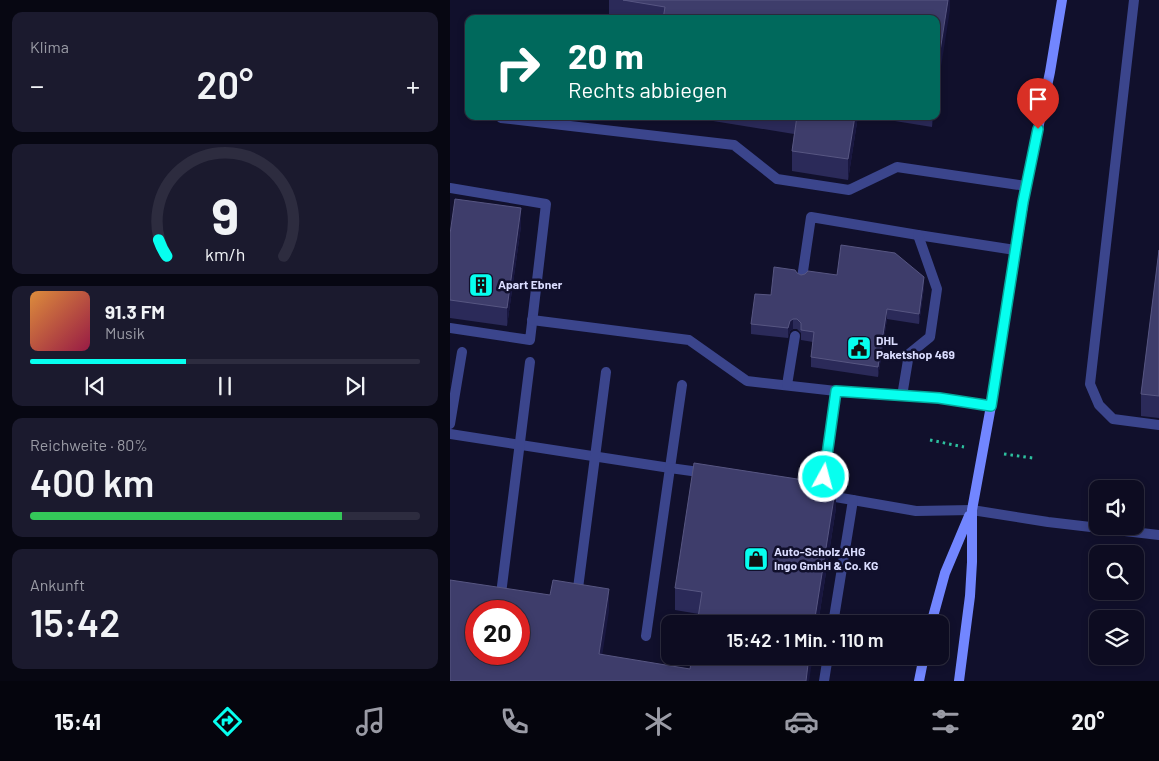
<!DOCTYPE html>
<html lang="de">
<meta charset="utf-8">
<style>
body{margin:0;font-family:Barlow,sans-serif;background:#1b1a2e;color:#f1f3f6;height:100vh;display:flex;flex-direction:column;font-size:19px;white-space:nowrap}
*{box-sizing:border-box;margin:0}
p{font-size:16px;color:#9a9ba5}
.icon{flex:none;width:28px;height:28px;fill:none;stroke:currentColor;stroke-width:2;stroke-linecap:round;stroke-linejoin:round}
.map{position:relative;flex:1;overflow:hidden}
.details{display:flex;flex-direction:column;gap:12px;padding:12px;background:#070712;width:450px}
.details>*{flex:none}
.banner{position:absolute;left:15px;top:15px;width:475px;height:105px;border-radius:10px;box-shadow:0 2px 8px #0003,0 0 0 1px #2d2c3f;background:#00695c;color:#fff;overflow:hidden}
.buttons{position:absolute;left:639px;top:480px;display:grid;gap:10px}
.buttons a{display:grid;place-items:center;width:55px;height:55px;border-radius:10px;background:#0d0c21;box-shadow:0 2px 8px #0003,0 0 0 1px #2d2c3f;font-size:25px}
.speed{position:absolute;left:15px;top:600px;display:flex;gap:10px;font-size:25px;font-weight:700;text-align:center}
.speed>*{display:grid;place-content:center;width:65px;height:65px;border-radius:50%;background:#0d0c21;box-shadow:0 2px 8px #0003,0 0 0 1px #2d2c3f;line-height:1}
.speed .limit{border:8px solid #d22;background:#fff;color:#111}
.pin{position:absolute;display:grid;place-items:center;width:42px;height:42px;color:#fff;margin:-51px -21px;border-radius:50% 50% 50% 0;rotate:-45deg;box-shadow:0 0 5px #0007}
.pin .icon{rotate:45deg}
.me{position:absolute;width:55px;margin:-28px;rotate:7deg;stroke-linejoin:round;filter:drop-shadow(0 0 4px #0008)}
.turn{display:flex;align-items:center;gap:18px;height:105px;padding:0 20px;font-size:22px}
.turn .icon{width:65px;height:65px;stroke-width:2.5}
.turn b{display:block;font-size:35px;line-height:42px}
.big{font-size:38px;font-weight:600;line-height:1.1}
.details .tile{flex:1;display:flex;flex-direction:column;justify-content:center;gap:8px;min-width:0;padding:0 18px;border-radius:10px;background:#1b1a2e}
.details .dial{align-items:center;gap:0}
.dial svg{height:130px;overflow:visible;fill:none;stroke:#2d2c3f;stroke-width:7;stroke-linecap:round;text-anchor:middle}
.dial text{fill:#f1f3f6;stroke:none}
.song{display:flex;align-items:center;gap:15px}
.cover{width:60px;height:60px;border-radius:8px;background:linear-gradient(135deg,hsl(30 70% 55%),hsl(340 70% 35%))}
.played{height:5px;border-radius:2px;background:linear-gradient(90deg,#07ffef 40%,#2d2c3f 40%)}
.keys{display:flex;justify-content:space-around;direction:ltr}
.heat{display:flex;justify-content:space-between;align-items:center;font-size:28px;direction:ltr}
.charge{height:8px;border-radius:4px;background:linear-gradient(90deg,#34c759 80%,#2d2c3f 0)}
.trip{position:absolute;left:211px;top:615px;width:288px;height:50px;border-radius:10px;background:#0d0c21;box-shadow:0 2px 8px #0003,0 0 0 1px #2d2c3f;font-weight:600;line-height:50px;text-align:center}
.dock{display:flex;height:80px;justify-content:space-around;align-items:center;background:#05050d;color:#9a9ba5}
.dock .icon{width:35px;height:35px}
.dock .selected{color:#07ffef}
.dock b{font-size:22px;color:#f1f3f6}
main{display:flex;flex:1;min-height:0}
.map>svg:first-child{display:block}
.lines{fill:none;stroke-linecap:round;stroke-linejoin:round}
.path{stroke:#2dc19f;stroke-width:3;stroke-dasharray:2.5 4;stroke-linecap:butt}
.service{stroke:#3b458c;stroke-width:10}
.minor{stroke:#3b458c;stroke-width:10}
.secondary{stroke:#7286ff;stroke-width:10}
.wall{fill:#2b2a59}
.shaded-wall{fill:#191740}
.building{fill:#3e3d6b;stroke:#575682;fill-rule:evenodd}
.route-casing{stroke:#05a69b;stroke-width:12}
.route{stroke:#07ffef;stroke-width:9}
.labels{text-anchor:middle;stroke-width:5;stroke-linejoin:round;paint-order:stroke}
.poi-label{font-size:12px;font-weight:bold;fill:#dbddff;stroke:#11102c;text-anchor:start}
</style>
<main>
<section class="details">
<div class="tile"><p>Klima</p>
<div class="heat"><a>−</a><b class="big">20°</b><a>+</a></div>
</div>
<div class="tile dial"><svg viewBox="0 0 100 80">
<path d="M14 69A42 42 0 1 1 86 69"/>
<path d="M14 69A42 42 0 0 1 9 59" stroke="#07ffef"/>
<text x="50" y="56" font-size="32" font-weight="700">9</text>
<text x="50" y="72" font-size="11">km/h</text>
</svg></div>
<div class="tile">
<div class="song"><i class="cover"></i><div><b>91.3 FM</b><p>Musik</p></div></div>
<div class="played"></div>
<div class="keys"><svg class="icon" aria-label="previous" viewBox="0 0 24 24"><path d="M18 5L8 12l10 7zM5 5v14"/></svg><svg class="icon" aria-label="pause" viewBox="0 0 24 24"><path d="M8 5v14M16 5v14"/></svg><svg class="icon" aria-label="next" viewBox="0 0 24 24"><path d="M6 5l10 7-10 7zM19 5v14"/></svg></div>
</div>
<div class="tile"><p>Reichweite · 80%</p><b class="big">400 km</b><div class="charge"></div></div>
<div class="tile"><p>Ankunft</p><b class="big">15:42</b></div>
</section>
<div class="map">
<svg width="709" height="681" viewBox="0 0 709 681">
<rect width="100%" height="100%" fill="#11102c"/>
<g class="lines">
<g class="path">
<polyline points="480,440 514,447"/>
<polyline points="554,454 583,458"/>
</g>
<g class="service">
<polyline points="684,0 640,384 649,405 663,419 709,425"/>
<polyline points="51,118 284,145 327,179 399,190 447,167 576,186"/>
<polyline points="0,188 96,204 80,340 0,328"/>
<polyline points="352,278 361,217 468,235 565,250"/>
<polyline points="82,320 239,340 297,381 386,391 489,398 541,406"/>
<polyline points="337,385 345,336"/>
<polyline points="452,396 459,354 480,337 487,289 468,235"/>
<polyline points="0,424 12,352"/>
<polyline points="0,434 220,468 232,385"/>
<polyline points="372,495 386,391"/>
<polyline points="374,495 466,511 522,510"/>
<polyline points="45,593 51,594 80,362"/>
<polyline points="127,596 156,372"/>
<polyline points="383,624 403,500"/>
<polyline points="196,636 220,468 256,473"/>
<polyline points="374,681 378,656"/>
</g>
<polyline class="minor" points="522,510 598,522 709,535"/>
<g class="secondary">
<polyline points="481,624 495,573 519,516"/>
<polyline points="469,681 474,656"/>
<polyline points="509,681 520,596 522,562 522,510 541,406 576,186 600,72 612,0"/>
</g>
</g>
<g class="wall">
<polygon points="159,0 500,0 500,10 486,19 163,19 159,18"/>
<polygon points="257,116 408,116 398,180 342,171 342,151 344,134 257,120"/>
<polygon points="414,116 483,116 482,127"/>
<polygon points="71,226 57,326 0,318 0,234"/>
<polygon points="709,250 709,418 691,416 691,394"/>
<polygon points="347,273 351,275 474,287 469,324 437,319 428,377 361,367 361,357 363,342 351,340 351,333 347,329 343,329 340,331 338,338 301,334 301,324 321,295"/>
<polygon points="386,508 368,624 247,624 249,614 225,610 225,588"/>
</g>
<g class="shaded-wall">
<polygon points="498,0 500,0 500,10 486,98 486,77"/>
<polygon points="405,116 408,116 398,180 398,159"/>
<polygon points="482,116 483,116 482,127"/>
<polygon points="71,208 71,226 57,326 57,308"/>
<polygon points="474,277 474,287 469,324 469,314"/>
<polygon points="437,309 437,319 428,377 428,367"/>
<polygon points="343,319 343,329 340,331 338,338 338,328 340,321"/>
<polygon points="386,485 386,508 368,624 364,624"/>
<polygon points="159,589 159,611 149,676 149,654"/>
<polygon points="359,656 363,656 359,681 356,681"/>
</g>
<g class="building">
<polygon points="173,0 498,0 486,77 486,19 213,19 215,7"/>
<polygon points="347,116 405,116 398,159 342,151"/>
<polygon points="5,199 71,208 57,308 0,300 0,234"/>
<polygon points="391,245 445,253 474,277 469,314 437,309 428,367 361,357 364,332 351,330 351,323 347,319 343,319 340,321 338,328 301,324 305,294 321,295 324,267 345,270 347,273 351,275 355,274 358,271 387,275"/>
<polygon points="709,250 709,396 691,394"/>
<polygon points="244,463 386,485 364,624 247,624 252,592 225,588"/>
<path d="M0,580L100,595L103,580L159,589L149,654L240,669L242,656H359L356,681H0ZM26,611H69V654H26Z"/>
</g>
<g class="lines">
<defs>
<polyline id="route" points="374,477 386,391 489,398 541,406 573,202 588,129"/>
</defs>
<use href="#route" class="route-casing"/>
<use href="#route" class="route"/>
</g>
<defs>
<symbol id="building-square" viewBox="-11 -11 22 22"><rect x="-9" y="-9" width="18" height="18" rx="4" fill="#07ffef" stroke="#11102c"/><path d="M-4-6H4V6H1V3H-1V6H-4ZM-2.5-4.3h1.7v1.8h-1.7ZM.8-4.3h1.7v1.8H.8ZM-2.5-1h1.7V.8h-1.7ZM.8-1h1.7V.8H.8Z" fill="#111"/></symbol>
<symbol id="civic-square" viewBox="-11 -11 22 22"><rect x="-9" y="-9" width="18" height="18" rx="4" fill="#07ffef" stroke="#11102c"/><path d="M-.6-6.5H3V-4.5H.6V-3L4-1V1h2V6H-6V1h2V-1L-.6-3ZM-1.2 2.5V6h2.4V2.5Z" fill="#111"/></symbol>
<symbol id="shop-square" viewBox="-11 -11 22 22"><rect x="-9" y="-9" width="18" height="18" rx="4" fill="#07ffef" stroke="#11102c"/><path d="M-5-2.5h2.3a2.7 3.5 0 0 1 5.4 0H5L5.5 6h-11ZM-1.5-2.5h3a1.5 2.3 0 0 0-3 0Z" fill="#111"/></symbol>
</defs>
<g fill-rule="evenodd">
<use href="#building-square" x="17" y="271" width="28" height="28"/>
<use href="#civic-square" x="395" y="334" width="28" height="28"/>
<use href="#shop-square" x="292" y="545" width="28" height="28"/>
</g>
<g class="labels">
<g class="poi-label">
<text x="48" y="289">Apart Ebner</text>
<text x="426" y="345">DHL<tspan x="426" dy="14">Paketshop 469</tspan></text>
<text x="324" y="556">Auto-Scholz AHG<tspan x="324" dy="14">Ingo GmbH &amp; Co. KG</tspan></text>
</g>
</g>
</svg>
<div class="buttons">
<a><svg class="icon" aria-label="sound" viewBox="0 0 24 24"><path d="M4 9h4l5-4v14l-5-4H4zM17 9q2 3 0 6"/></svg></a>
<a><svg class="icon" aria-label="search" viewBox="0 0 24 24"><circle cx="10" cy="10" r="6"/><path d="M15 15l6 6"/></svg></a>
<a><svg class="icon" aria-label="layers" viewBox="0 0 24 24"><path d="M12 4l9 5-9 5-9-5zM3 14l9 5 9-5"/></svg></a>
</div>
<div class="speed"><div class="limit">20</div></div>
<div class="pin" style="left:588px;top:129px;background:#d93025"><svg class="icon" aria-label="arrive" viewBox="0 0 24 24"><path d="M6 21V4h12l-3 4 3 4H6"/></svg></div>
<svg class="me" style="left:374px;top:477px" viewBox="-20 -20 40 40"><circle r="17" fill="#07ffef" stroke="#fff" stroke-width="3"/><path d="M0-11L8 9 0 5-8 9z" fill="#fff"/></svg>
<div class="trip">15:42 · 1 Min. · 110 m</div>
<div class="banner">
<div class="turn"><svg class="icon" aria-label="right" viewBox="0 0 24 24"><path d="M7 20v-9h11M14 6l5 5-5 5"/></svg><div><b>20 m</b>Rechts abbiegen</div></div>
</div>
</div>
</main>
<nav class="dock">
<b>15:41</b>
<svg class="icon selected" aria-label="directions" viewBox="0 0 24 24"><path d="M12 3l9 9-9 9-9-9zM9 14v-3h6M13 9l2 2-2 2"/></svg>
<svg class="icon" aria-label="music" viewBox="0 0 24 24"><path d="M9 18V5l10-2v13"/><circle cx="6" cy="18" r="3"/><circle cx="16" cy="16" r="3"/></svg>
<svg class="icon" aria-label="phone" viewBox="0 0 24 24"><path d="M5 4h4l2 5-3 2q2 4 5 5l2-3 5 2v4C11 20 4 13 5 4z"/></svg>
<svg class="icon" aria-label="climate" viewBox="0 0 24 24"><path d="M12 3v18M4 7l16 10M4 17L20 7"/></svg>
<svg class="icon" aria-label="car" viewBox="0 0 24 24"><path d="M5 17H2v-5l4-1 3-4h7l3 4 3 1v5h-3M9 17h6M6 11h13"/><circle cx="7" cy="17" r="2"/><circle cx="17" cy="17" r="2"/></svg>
<svg class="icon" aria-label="filters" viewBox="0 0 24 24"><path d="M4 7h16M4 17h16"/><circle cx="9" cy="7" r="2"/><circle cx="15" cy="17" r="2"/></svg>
<b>20°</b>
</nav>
